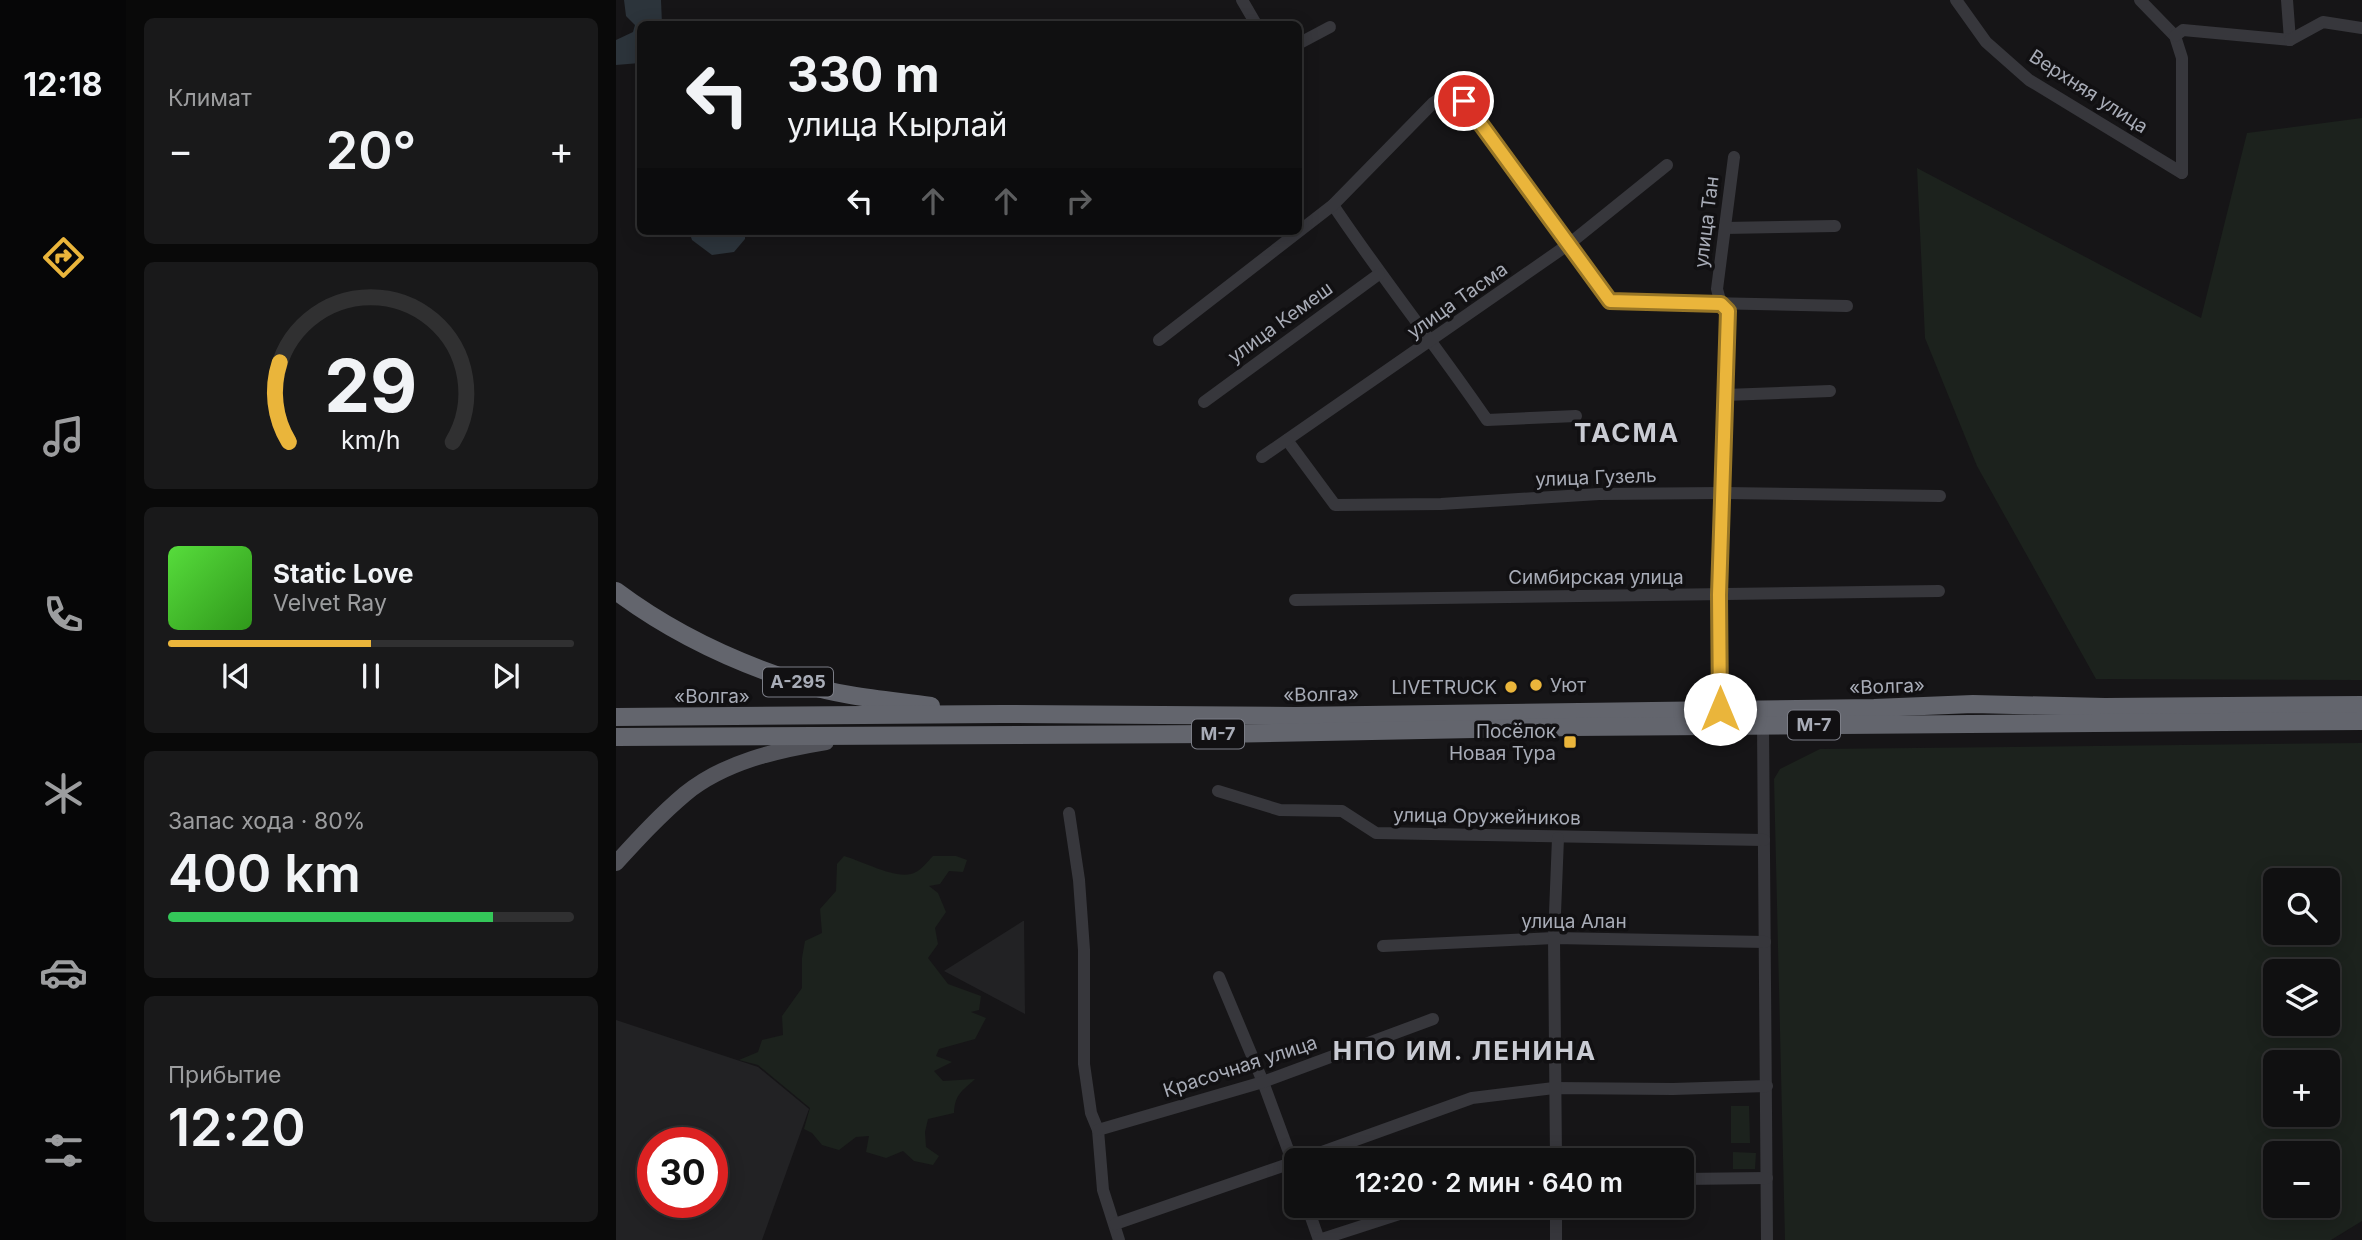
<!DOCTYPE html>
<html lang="ru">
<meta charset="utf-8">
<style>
body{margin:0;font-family:Inter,sans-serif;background:#19191a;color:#f1f3f6;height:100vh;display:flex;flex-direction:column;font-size:26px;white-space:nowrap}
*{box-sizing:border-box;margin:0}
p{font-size:23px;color:#9c9d9f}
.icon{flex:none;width:38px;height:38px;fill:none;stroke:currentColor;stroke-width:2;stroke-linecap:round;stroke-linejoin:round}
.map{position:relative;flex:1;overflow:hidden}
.side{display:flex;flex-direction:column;gap:18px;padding:18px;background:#090909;width:490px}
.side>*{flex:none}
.banner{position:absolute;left:21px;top:21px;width:665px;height:214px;border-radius:10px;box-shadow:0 4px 18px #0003,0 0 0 2px #303031;background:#101011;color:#f1f3f6;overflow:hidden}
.controls{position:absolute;left:1647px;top:868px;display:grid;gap:14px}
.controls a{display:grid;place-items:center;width:77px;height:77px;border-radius:10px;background:#101011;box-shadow:0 4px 18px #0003,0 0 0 2px #303031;font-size:35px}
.speed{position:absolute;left:21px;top:1127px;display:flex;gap:14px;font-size:35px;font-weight:700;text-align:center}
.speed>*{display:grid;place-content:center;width:91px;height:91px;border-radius:50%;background:#101011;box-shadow:0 4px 18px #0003,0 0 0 2px #303031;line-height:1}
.speed .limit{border:10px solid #d22;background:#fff;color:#111}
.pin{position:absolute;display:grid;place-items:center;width:60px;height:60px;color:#fff;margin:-30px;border:4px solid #fff;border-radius:50%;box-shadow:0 2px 7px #0007}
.me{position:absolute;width:77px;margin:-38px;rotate:0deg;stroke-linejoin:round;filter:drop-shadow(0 0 5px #0008)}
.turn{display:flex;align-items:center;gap:24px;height:147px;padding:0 35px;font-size:32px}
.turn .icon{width:91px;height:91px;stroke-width:2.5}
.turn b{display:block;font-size:49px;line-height:60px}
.lanes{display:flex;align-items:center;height:66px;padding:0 35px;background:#0003;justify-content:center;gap:35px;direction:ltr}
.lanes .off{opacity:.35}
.big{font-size:52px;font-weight:600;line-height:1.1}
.side .widget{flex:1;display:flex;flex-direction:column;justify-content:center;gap:10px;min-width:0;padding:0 24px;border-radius:10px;background:#19191a}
.side .dial{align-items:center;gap:0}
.dial svg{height:182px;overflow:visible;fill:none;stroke:#303031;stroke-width:7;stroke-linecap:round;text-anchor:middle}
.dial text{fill:#f1f3f6;stroke:none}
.song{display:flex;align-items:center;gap:21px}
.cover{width:84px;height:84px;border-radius:10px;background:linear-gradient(135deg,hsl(110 70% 55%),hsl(110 70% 35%))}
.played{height:7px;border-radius:4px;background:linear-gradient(90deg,#eab53b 50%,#303031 50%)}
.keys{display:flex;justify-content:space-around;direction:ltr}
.heat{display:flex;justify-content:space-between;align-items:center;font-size:38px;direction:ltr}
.charge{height:10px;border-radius:5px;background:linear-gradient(90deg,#34c759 80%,#303031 0)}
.trip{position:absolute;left:668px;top:1148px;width:410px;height:70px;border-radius:10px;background:#101011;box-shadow:0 4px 18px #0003,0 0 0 2px #303031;font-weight:600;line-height:70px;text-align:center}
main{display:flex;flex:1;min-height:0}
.menu{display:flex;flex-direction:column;width:126px;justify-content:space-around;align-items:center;background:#060607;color:#9c9d9f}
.menu .icon{width:49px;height:49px}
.menu .selected{color:#eab53b}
.menu b{font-size:32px;color:#f1f3f6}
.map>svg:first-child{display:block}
.built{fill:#222224;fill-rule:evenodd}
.green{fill:#1c221d;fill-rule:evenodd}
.water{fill:#2c343b}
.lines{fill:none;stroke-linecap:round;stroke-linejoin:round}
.minor{stroke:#37373c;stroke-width:12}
.major{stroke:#53545b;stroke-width:16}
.highway{stroke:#63656d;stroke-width:18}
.route-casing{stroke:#987626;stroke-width:18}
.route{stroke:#eab53b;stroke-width:12}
.poi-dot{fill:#eab53b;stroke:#111012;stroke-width:2.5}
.labels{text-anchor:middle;stroke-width:7;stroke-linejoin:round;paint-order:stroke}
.shield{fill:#111012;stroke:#7b7d86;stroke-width:2}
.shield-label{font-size:18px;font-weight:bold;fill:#a8acb7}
.street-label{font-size:19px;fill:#a8acb7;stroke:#111012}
.poi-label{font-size:19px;fill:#a8acb7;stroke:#111012;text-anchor:end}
.district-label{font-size:26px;font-weight:bold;letter-spacing:2px;fill:#c9cbd3;stroke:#111012}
</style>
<main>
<nav class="menu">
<b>12:18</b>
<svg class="icon selected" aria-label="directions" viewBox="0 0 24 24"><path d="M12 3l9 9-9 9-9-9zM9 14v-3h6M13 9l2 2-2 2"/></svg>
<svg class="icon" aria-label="music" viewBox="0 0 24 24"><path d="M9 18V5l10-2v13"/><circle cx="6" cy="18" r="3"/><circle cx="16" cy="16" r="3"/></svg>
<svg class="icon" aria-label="phone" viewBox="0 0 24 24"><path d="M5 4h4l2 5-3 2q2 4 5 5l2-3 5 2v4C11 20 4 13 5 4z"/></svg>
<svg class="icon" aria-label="climate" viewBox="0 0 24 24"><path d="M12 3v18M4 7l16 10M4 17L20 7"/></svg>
<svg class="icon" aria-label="car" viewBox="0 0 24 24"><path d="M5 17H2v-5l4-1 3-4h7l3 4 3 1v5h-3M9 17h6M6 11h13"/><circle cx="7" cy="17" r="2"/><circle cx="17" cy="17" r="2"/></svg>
<svg class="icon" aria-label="filters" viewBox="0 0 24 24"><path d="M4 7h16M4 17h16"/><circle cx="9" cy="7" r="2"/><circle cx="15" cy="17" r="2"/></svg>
</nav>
<section class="side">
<div class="widget"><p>Климат</p>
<div class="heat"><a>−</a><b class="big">20°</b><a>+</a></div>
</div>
<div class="widget dial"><svg viewBox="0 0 100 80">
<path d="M14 69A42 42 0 1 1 86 69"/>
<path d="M14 69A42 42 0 0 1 10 34" stroke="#eab53b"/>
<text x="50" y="56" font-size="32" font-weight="700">29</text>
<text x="50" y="72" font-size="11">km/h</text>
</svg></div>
<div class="widget">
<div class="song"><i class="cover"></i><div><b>Static Love</b><p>Velvet Ray</p></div></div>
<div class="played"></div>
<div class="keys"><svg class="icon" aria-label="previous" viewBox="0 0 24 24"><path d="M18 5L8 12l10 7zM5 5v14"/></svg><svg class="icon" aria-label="pause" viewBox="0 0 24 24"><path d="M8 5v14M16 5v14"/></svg><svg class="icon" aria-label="next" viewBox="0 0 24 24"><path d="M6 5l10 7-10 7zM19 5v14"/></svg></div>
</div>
<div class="widget"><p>Запас хода · 80%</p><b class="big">400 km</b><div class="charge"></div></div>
<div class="widget"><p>Прибытие</p><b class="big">12:20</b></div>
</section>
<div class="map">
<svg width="1746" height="1240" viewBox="0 0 1746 1240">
<rect width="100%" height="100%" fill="#161517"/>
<g class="built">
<polygon points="408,921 409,1014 328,971 407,921"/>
<path d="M0,1020L142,1067L193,1109L146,1240H0ZM37,1143H96V1202H37Z"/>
</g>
<g class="green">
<polygon points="1746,118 1746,680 1480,679 1361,466 1309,338 1301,168 1585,318 1631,133"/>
<path d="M1746,743V1221L1715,1240H1169L1158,779L1164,769L1204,749ZM1712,880V933H1659V880ZM1712,971V1024H1659V971ZM1712,1062V1115H1659V1062ZM1712,1153V1206H1659V1153Z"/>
<path d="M228,856C247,861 283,882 300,872C306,869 312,861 317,856H340L351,860L347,872L333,871L324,884L313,886L322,893L330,912L319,928L322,944L312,958L332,984L365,996L363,1010L355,1012L370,1018L359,1039L323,1049L320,1056L336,1062L318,1071L327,1081L359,1079C346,1091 339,1094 338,1113L312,1119L309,1132L310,1147L323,1156L317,1165L298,1161L287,1151L270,1158L250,1152L253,1136L240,1137L223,1150L206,1145L196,1133L188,1129L194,1108L142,1065L123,1060L142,1052L146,1040L167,1035L166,1016L186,988V958L189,941L206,933L204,909L220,891L221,864Z"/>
<polygon points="1115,1106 1133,1106 1134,1143 1115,1143"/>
<polygon points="1117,1152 1140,1153 1139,1169 1117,1169"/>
</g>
<g class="water">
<polygon points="8,0 45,0 46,24 24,24 24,63 0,65 0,40 17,32 19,25 10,16"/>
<polygon points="73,231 129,231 129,239 118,252 96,255 76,240"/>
</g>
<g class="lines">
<g class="minor">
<polyline points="626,0 640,24"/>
<polyline points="1340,0 1370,42 1413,80 1566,173"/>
<polyline points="1524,0 1559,36 1566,58 1566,173"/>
<polyline points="1671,0 1674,40"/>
<polyline points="1559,36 1567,30 1674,40"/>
<polyline points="1674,40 1707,22 1746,28"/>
<polyline points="682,44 714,27"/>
<path d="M717,205C766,278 821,347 871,420L960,416"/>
<polyline points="1108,228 1219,226"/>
<polyline points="543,340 717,205 817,103 832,94 848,101 994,301 1231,306"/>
<polyline points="1109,395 1214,391"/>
<polyline points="588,402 763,274"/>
<polyline points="671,440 719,505 825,504 983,494 1107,493 1324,496"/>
<polyline points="646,457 953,244 1051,165"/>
<path d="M679,600C894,596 1108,595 1323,591"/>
<polyline points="1104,709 1103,595 1112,311 1105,304 1101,289 1118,157"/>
<polyline points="1147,725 1151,1240"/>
<polyline points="602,791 664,810 726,811 760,833 1148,840"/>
<polyline points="453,813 463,880 468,950 468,1064 475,1113 482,1130 487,1190 503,1240"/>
<polyline points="767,946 938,938 1149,942"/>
<polyline points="603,977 647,1082 681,1174"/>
<polyline points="482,1130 647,1082 817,1019"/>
<polyline points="684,1160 856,1098 938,1088 1057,1089 1151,1086"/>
<polyline points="940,1160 938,938 942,838"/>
<polyline points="1066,1179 1151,1178"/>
<polyline points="691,1206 703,1240"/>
<polyline points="499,1224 681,1161"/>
<polyline points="703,1240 808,1206"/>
<polyline points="940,1240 940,1206"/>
</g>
<path class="major" d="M0,863C22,839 44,815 69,794C108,762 161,750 210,742"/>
<g class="highway">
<path d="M0,591C56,633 120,663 187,684C228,697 273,700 315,706"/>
<polyline points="0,717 384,714 679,716 1258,708 1357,704 1489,707 1746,705"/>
<polyline points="0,737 602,734 956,727 1746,721"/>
</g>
</g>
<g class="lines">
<defs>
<polyline id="route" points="848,101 994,301 1105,304 1112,311 1103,595 1104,709"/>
</defs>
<use href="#route" class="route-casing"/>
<use href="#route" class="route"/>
</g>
<g class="poi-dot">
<circle cx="920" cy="685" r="7"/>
<circle cx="895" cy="687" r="7"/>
<rect x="947" y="735" width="14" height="14" rx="3.5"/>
</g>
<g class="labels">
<g class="shield">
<rect x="147" y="667.5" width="70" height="29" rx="5"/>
<rect x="1172" y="710.5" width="52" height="29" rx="5"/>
<rect x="576" y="719.5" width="52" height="29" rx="5"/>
</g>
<g class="shield-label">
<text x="182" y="688">А-295</text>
<text x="1198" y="731">М-7</text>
<text x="602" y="740">М-7</text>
</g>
<g class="street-label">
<text transform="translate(1473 91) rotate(33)" y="7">Верхняя улица</text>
<text transform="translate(1090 222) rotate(-83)" y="7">улица Тан</text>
<text transform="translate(841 300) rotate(-35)" y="7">улица Тасма</text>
<text transform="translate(664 322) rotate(-36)" y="7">улица Кемеш</text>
<text transform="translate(980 477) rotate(-2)" y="7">улица Гузель</text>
<text x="980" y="584">Симбирская улица</text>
<text transform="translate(1271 686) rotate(-2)" y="7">«Волга»</text>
<text transform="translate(705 694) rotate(-1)" y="7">«Волга»</text>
<text x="96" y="703">«Волга»</text>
<text transform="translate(871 816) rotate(1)" y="7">улица Оружейников</text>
<text x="958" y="928">улица Алан</text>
<text transform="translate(624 1066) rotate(-18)" y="7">Красочная улица</text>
</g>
<g class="poi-label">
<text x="934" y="692" text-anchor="start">Уют</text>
<text x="881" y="694">LIVETRUCK</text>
<text x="940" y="738">Посёлок<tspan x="940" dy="22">Новая Тура</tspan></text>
</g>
<g class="district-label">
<text x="1011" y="442">ТАСМА</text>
<text x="849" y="1060">НПО ИМ. ЛЕНИНА</text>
</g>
</g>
</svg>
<div class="controls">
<a><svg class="icon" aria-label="search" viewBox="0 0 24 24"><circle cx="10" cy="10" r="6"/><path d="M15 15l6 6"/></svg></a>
<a><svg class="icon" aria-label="layers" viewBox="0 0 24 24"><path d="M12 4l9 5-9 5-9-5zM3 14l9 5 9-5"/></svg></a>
<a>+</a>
<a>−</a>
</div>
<div class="speed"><div class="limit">30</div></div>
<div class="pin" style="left:848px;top:101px;background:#d93025"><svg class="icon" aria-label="arrive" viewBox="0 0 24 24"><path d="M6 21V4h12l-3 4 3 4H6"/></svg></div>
<svg class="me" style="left:1104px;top:709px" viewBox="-20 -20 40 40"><circle r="19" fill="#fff"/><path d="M0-13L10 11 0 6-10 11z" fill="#eab53b"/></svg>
<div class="trip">12:20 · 2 мин · 640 m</div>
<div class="banner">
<div class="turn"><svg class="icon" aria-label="left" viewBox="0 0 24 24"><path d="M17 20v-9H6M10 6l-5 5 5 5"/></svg><div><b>330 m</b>улица Кырлай</div></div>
<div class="lanes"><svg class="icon" aria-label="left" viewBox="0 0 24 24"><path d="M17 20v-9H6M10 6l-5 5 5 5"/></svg><svg class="icon off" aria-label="ahead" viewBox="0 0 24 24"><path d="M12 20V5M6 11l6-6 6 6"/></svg><svg class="icon off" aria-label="ahead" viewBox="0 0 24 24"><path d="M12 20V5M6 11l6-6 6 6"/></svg><svg class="icon off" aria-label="right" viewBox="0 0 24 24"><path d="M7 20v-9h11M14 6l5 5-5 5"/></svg></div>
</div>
</div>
</main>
